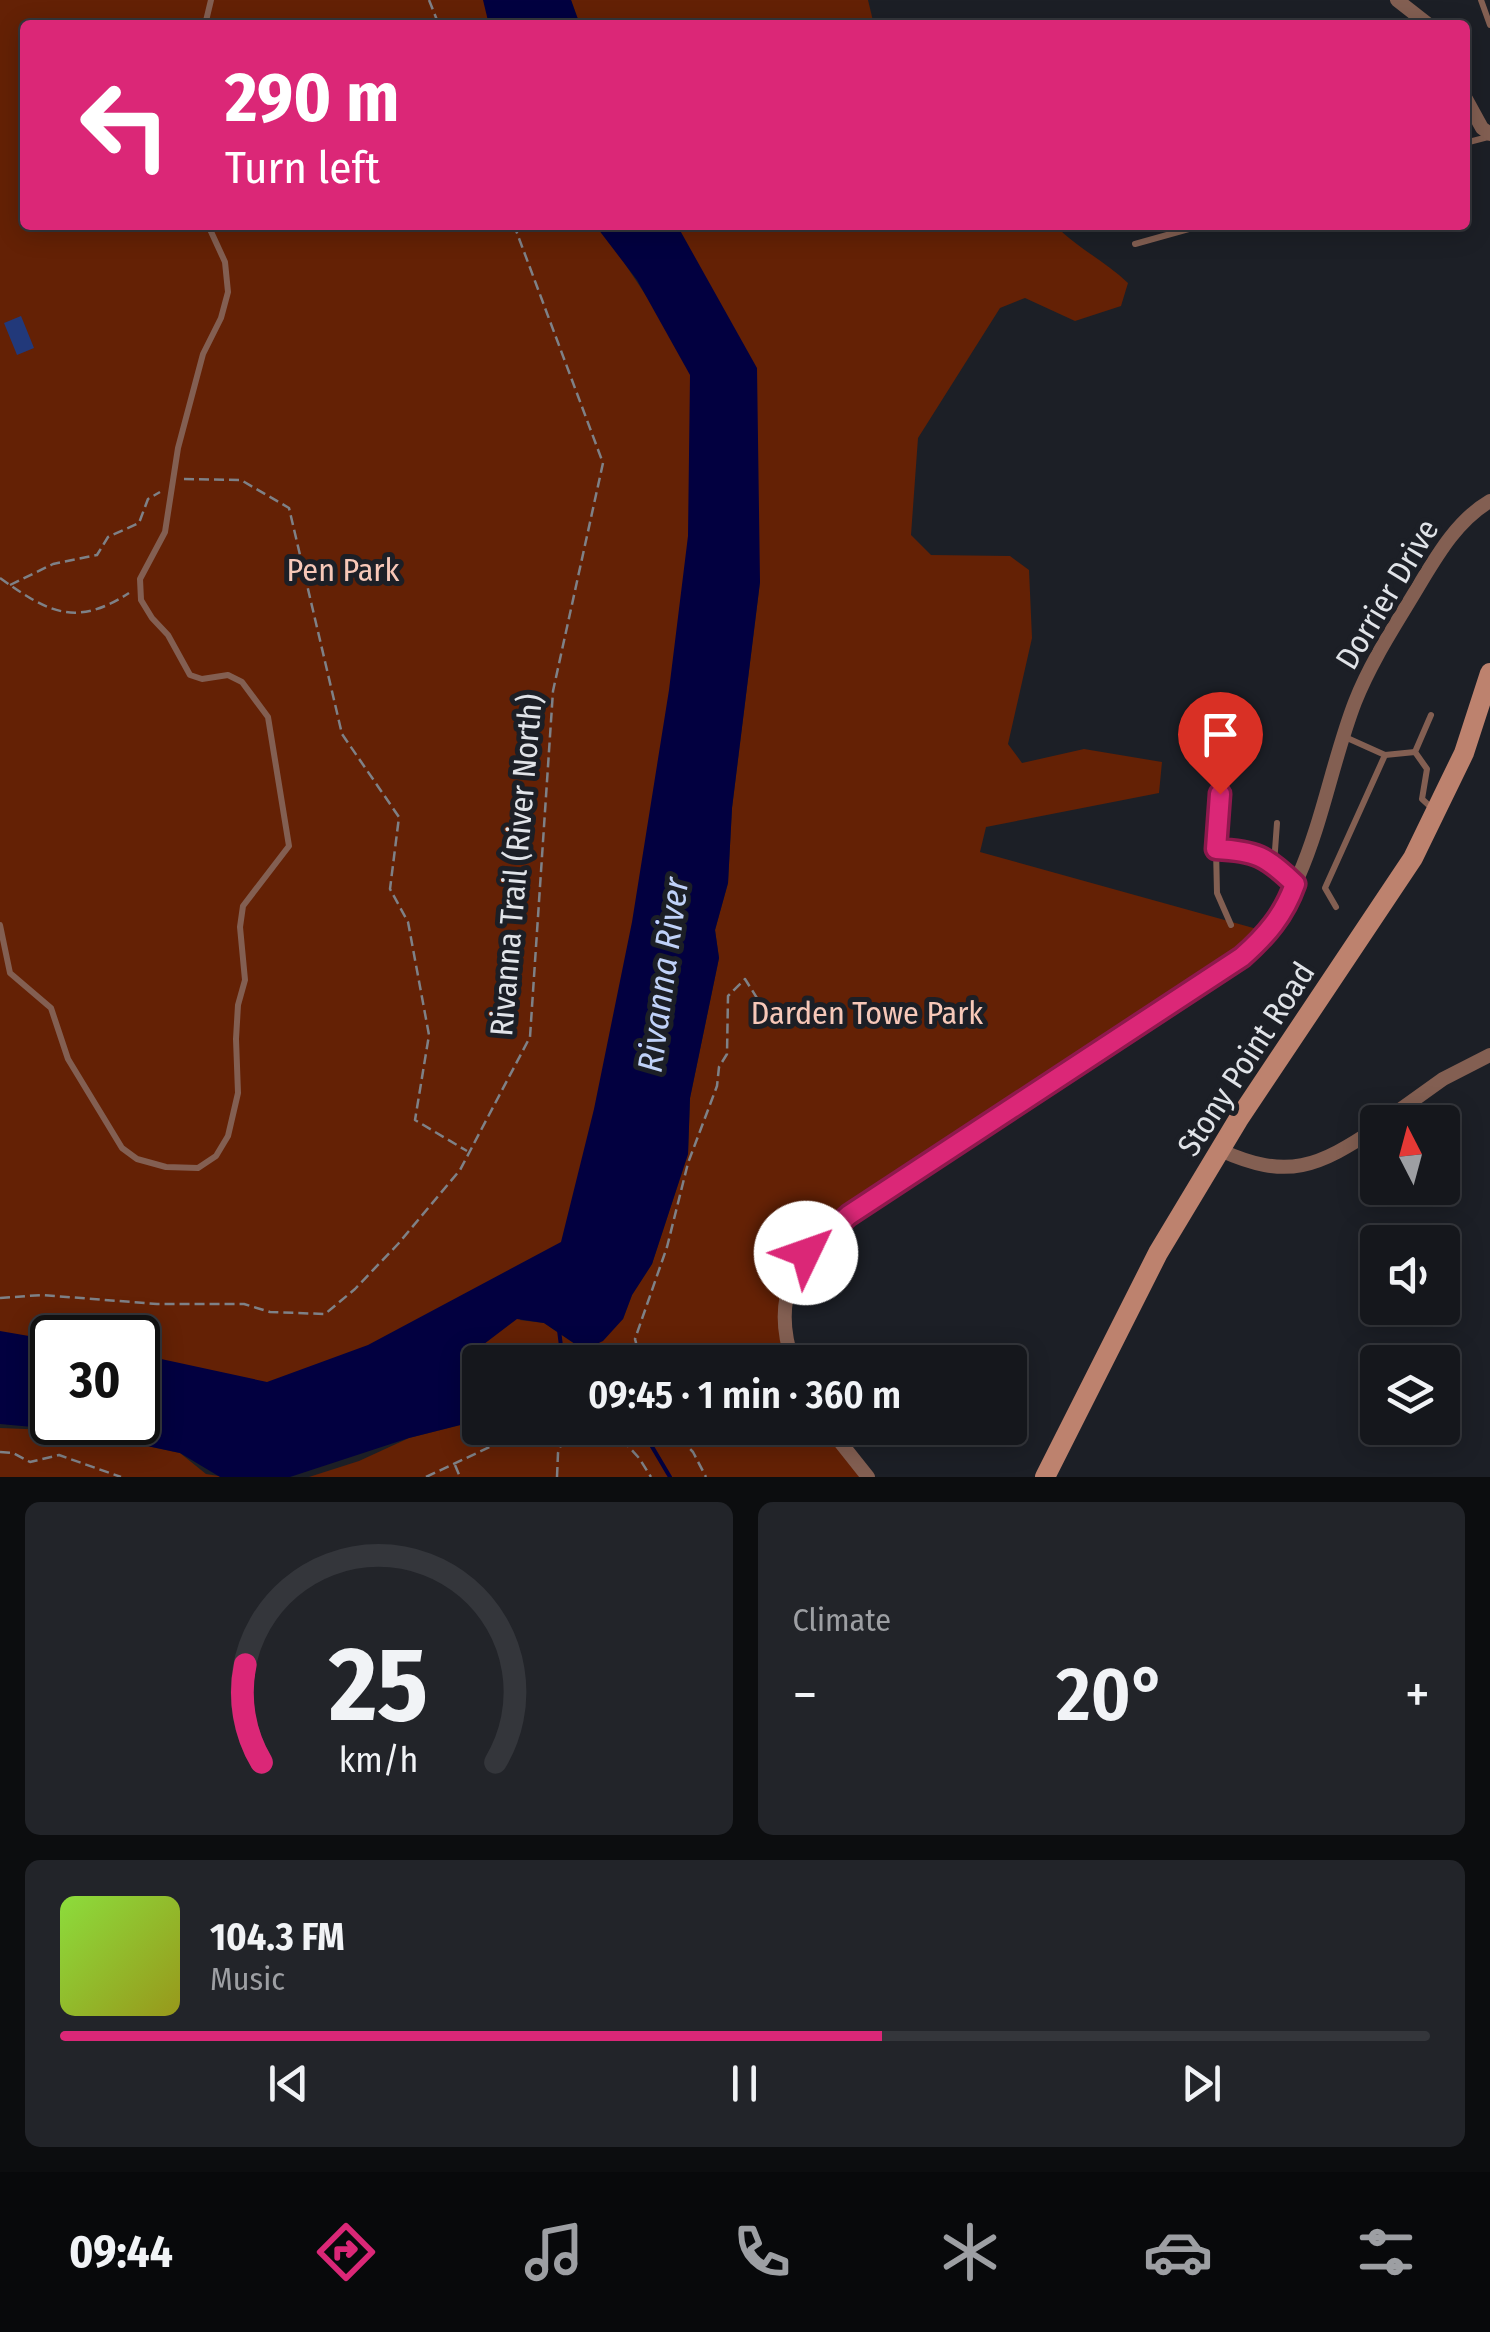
<!DOCTYPE html>
<meta charset="utf-8">
<style>
body{margin:0;font-family:"Fira Sans Condensed",sans-serif;background:#222429;color:#f1f3f6;height:100vh;display:flex;flex-direction:column;font-size:38px;white-space:nowrap}
*{box-sizing:border-box;margin:0}
p{font-size:32px;color:#9d9fa3}
.icon{flex:none;width:55px;height:55px;fill:none;stroke:currentColor;stroke-width:2;stroke-linecap:round;stroke-linejoin:round}
.map{position:relative;height:1477px;overflow:hidden}
.side{display:flex;flex-direction:column;gap:25px;padding:25px;background:#0c0d0f;flex:1}
.side>*{flex:none}
.hud{position:absolute;left:20px;top:20px;width:1450px;height:210px;border-radius:10px;box-shadow:0 5px 25px #0003,0 0 0 2px #34363b;background:#db2777;color:#fff;overflow:hidden}
.needle{width:65px;rotate:354deg}
.tools{position:absolute;left:1360px;top:1105px;display:grid;gap:20px}
.tools a{display:grid;place-items:center;width:100px;height:100px;border-radius:10px;background:#15171c;box-shadow:0 5px 25px #0003,0 0 0 2px #34363b;font-size:50px}
.speed{position:absolute;left:30px;top:1315px;display:flex;gap:20px;font-size:50px;font-weight:700;text-align:center}
.speed>*{display:grid;place-content:center;width:130px;height:130px;border-radius:50%;background:#15171c;box-shadow:0 5px 25px #0003,0 0 0 2px #34363b;line-height:1}
.speed .limit{border:5px solid #111;border-radius:15px;background:#fff;color:#111}
.pin{position:absolute;display:grid;place-items:center;width:85px;height:85px;color:#fff;margin:-102px -42px;border-radius:50% 50% 50% 0;rotate:-45deg;box-shadow:0 0 10px #0007}
.pin .icon{rotate:45deg}
.me{position:absolute;width:110px;margin:-55px;rotate:48deg;stroke-linejoin:round;filter:drop-shadow(0 0 8px #0008)}
.turn{display:flex;align-items:center;gap:35px;height:210px;padding:0 40px;font-size:45px}
.turn .icon{width:130px;height:130px;stroke-width:2.5}
.turn b{display:block;font-size:70px;line-height:85px}
.big{font-size:75px;font-weight:600;line-height:1.1}
.side .widget{flex:1;display:flex;flex-direction:column;justify-content:center;gap:15px;min-width:0;padding:0 35px;border-radius:15px;background:#222429}
.side .dial{align-items:center;gap:0}
.dial svg{height:260px;overflow:visible;fill:none;stroke:#34363b;stroke-width:7;stroke-linecap:round;text-anchor:middle}
.dial text{fill:#f1f3f6;stroke:none}
.song{display:flex;align-items:center;gap:30px}
.cover{width:120px;height:120px;border-radius:15px;background:linear-gradient(135deg,hsl(90 70% 55%),hsl(60 70% 35%))}
.played{height:10px;border-radius:5px;background:linear-gradient(90deg,#db2777 60%,#34363b 60%)}
.keys{display:flex;justify-content:space-around;direction:ltr}
.heat{display:flex;justify-content:space-between;align-items:center;font-size:55px;direction:ltr}
.side .tiles{flex:1;display:grid;gap:25px;grid-template-columns:1fr 1fr}
.widget:last-child{grid-column:span 2}
.trip{position:absolute;left:462px;top:1345px;width:565px;height:100px;border-radius:10px;background:#15171c;box-shadow:0 5px 25px #0003,0 0 0 2px #34363b;font-weight:600;line-height:100px;text-align:center}
.tabs{display:flex;height:160px;justify-content:space-around;align-items:center;background:#08090b;color:#9d9fa3}
.tabs .icon{width:70px;height:70px}
.tabs .active{color:#db2777}
.tabs b{font-size:45px;color:#f1f3f6}
.map>svg:first-child{display:block}
.green{fill:#642105}
.water{fill:#020040}
.lines{fill:none;stroke-linecap:round;stroke-linejoin:round}
.stream{stroke:#020040;stroke-width:4}
.building{fill:#22397a}
.path{stroke:#7e8187;stroke-width:2.5;stroke-dasharray:10 5;stroke-linecap:butt}
.lane{stroke:#835f52;stroke-width:6}
.street{stroke:#835f52;stroke-width:14}
.secondary{stroke:#bd826e;stroke-width:20}
.route-casing{stroke:#8e194d;stroke-width:25}
.route{stroke:#db2777;stroke-width:18}
.labels{text-anchor:middle;stroke-width:10;stroke-linejoin:round;paint-order:stroke}
.park-label{font-size:32px;fill:#f7c8b8;stroke:#1c1f26}
.street-label{font-size:32px;fill:#e0e3e8;stroke:#1c1f26}
.water-label{font-size:35px;font-style:italic;fill:#bfd1f8;stroke:#1c1f26}
</style>
<div class="map">
<svg width="1490" height="1477" viewBox="0 0 1490 1477">
<rect width="100%" height="100%" fill="#1c1f26"/>
<g class="green">
<path d="M0,0H495L500,25H25V225H599L691,363L692,513L679,680L602,1190L520,1320L544,1323L584,1350L623,1319L632,1295L652,1264L688,1154L690,1098L719,958L715,930L728,883L732,808L760,582L676,225H1055C1077,248 1105,261 1128,283L1121,306L1075,321L1025,298L1000,308L918,438L911,535L931,555L1010,556L1029,570L1032,638L1008,744L1022,763L1084,749L1162,762L1159,793L986,827L980,852L1257,929L1244,960L821,1239L791,1297L790,1330L797,1362H480V1374L478,1367L463,1366L467,1357L433,1379L138,1396V1338H52V1379L0,1369Z"/>
<polygon points="571,0 868,0 874,25 580,25"/>
<polygon points="480,1420 480,1428 832,1428 872,1477 309,1477 359,1461 409,1438"/>
<polygon points="0,1428 77,1431 180,1453 206,1474 225,1477 0,1477"/>
</g>
<g class="water">
<polygon points="483,0 571,0 580,25 489,25"/>
<polygon points="595,225 677,225 757,368 760,582 732,808 728,883 715,930 719,958 690,1098 688,1154 652,1264 632,1295 623,1319 603,1341 584,1350 544,1323 517,1319 467,1357 477,1395 476,1421 409,1438 290,1477 220,1477 180,1453 77,1431 0,1424 0,1331 52,1340 52,1422 138,1422 138,1354 267,1382 368,1345 561,1242 594,1109 632,922 669,690 688,536 690,375 637,280"/>
</g>
<g class="lines">
<g class="stream">
<polyline points="559,1330 561,1346 578,1362"/>
<polyline points="641,1428 670,1477"/>
</g>
</g>
<polygon class="building" points="21,316 34,348 17,355 4,323"/>
<g class="lines">
<g class="path">
<polyline points="429,0 439,25"/>
<polyline points="184,479 241,480 289,508 342,734 399,817 390,889 408,922 429,1035 415,1120 467,1151"/>
<path d="M0,578C48,612 75,628 129,593"/>
<polyline points="10,585 53,564 97,555 108,537 139,523 148,499 160,492"/>
<polyline points="0,1298 42,1295 157,1304 244,1304 270,1312 325,1314 355,1289 398,1244 460,1170 530,1037 553,691 603,463 514,225"/>
<polyline points="592,1356 606,1362"/>
<polyline points="641,1362 635,1339 667,1247 688,1163 717,1086 719,1067 727,1054 728,996 745,979 762,1006"/>
<polyline points="612,1428 639,1458 651,1477"/>
<polyline points="669,1428 693,1452 706,1477"/>
<polyline points="0,1452 13,1453 30,1462 59,1455 121,1477"/>
<polyline points="455,1465 460,1477"/>
<polyline points="426,1477 530,1428"/>
<polyline points="557,1477 558,1453 567,1428"/>
</g>
<g class="lane">
<polyline points="1481,0 1490,25"/>
<polyline points="205,25 211,0"/>
<polyline points="1465,143 1488,137"/>
<polyline points="1135,244 1203,225"/>
<polyline points="1431,715 1415,752 1427,769 1422,799 1434,810"/>
<polyline points="1345,737 1385,755 1415,752"/>
<polyline points="1216,849 1220,795"/>
<polyline points="1274,864 1277,823"/>
<polyline points="1336,907 1325,888 1385,755"/>
<polyline points="0,925 10,973 51,1008 68,1059 122,1148 137,1159 166,1167 198,1168 216,1156 228,1136 238,1093 236,1039 238,1005 245,980 240,927 243,906 289,846 268,717 242,682 228,675 202,679 190,675 168,635 152,618 141,600 140,579 165,532 178,448 203,354 221,318 228,292 225,262 208,225"/>
<path d="M1231,925L1217,893L1216,849C1255,851 1266,856 1294,884"/>
</g>
<g class="street">
<polyline points="1397,0 1429,25"/>
<polyline points="1465,97 1482,128 1490,134"/>
<polyline points="1383,1122 1443,1079 1490,1055"/>
<path d="M1220,1150C1288,1181 1318,1167 1378,1127"/>
<path d="M793,1362C770,1296 796,1254 849,1215L1242,957C1314,894 1322,787 1355,702C1372,659 1398,621 1421,582C1439,552 1459,519 1490,501"/>
<polyline points="829,1428 868,1477"/>
</g>
<polyline class="secondary" points="1045,1477 1158,1253 1238,1120 1413,858 1464,753 1490,673"/>
</g>
<g class="lines">
<defs>
<path id="route" d="M806,1253L849,1215L1242,957C1266,936 1284,915 1295,884C1266,856 1256,851 1216,849L1220,794"/>
</defs>
<use href="#route" class="route-casing"/>
<use href="#route" class="route"/>
</g>
<g class="labels">
<g class="park-label">
<text x="343" y="581">Pen Park</text>
<text x="867" y="1024">Darden Towe Park</text>
</g>
<g class="street-label">
<text transform="translate(1387 594) rotate(-59)" y="11">Dorrier Drive</text>
<text transform="translate(516 865) rotate(-85)" y="11">Rivanna Trail (River North)</text>
<text transform="translate(1246 1059) rotate(-57)" y="11">Stony Point Road</text>
</g>
<g class="water-label">
<text transform="translate(663 975) rotate(-82)" y="12">Rivanna River</text>
</g>
</g>
</svg>
<div class="tools">
<a><svg class="needle" viewBox="-14 -14 28 28"><path d="M0-13l5 13h-10z" fill="#e53935"/><path d="M0 13l5-13h-10z" fill="#9d9fa3"/></svg></a>
<a><svg class="icon" aria-label="sound" viewBox="0 0 24 24"><path d="M4 9h4l5-4v14l-5-4H4zM17 9q2 3 0 6"/></svg></a>
<a><svg class="icon" aria-label="layers" viewBox="0 0 24 24"><path d="M12 4l9 5-9 5-9-5zM3 14l9 5 9-5"/></svg></a>
</div>
<div class="speed"><div class="limit">30</div></div>
<div class="pin" style="left:1220px;top:794px;background:#d93025"><svg class="icon" aria-label="arrive" viewBox="0 0 24 24"><path d="M6 21V4h12l-3 4 3 4H6"/></svg></div>
<svg class="me" style="left:806px;top:1253px" viewBox="-20 -20 40 40"><circle r="19" fill="#fff"/><path d="M0-13L10 11 0 6-10 11z" fill="#db2777"/></svg>
<div class="trip">09:45 · 1 min · 360 m</div>
<div class="hud">
<div class="turn"><svg class="icon" aria-label="left" viewBox="0 0 24 24"><path d="M17 20v-9H6M10 6l-5 5 5 5"/></svg><div><b>290 m</b>Turn left</div></div>
</div>
</div>
<section class="side">
<div class="tiles">
<div class="widget dial"><svg viewBox="0 0 100 80">
<path d="M14 69A42 42 0 1 1 86 69"/>
<path d="M14 69A42 42 0 0 1 9 39" stroke="#db2777"/>
<text x="50" y="56" font-size="32" font-weight="700">25</text>
<text x="50" y="72" font-size="11">km/h</text>
</svg></div>
<div class="widget"><p>Climate</p>
<div class="heat"><a>−</a><b class="big">20°</b><a>+</a></div>
</div>
<div class="widget">
<div class="song"><i class="cover"></i><div><b>104.3 FM</b><p>Music</p></div></div>
<div class="played"></div>
<div class="keys"><svg class="icon" aria-label="previous" viewBox="0 0 24 24"><path d="M18 5L8 12l10 7zM5 5v14"/></svg><svg class="icon" aria-label="pause" viewBox="0 0 24 24"><path d="M8 5v14M16 5v14"/></svg><svg class="icon" aria-label="next" viewBox="0 0 24 24"><path d="M6 5l10 7-10 7zM19 5v14"/></svg></div>
</div>
</div>
</section>
<nav class="tabs">
<b>09:44</b>
<svg class="icon active" aria-label="directions" viewBox="0 0 24 24"><path d="M12 3l9 9-9 9-9-9zM9 14v-3h6M13 9l2 2-2 2"/></svg>
<svg class="icon" aria-label="music" viewBox="0 0 24 24"><path d="M9 18V5l10-2v13"/><circle cx="6" cy="18" r="3"/><circle cx="16" cy="16" r="3"/></svg>
<svg class="icon" aria-label="phone" viewBox="0 0 24 24"><path d="M5 4h4l2 5-3 2q2 4 5 5l2-3 5 2v4C11 20 4 13 5 4z"/></svg>
<svg class="icon" aria-label="climate" viewBox="0 0 24 24"><path d="M12 3v18M4 7l16 10M4 17L20 7"/></svg>
<svg class="icon" aria-label="car" viewBox="0 0 24 24"><path d="M5 17H2v-5l4-1 3-4h7l3 4 3 1v5h-3M9 17h6M6 11h13"/><circle cx="7" cy="17" r="2"/><circle cx="17" cy="17" r="2"/></svg>
<svg class="icon" aria-label="filters" viewBox="0 0 24 24"><path d="M4 7h16M4 17h16"/><circle cx="9" cy="7" r="2"/><circle cx="15" cy="17" r="2"/></svg>
</nav>
